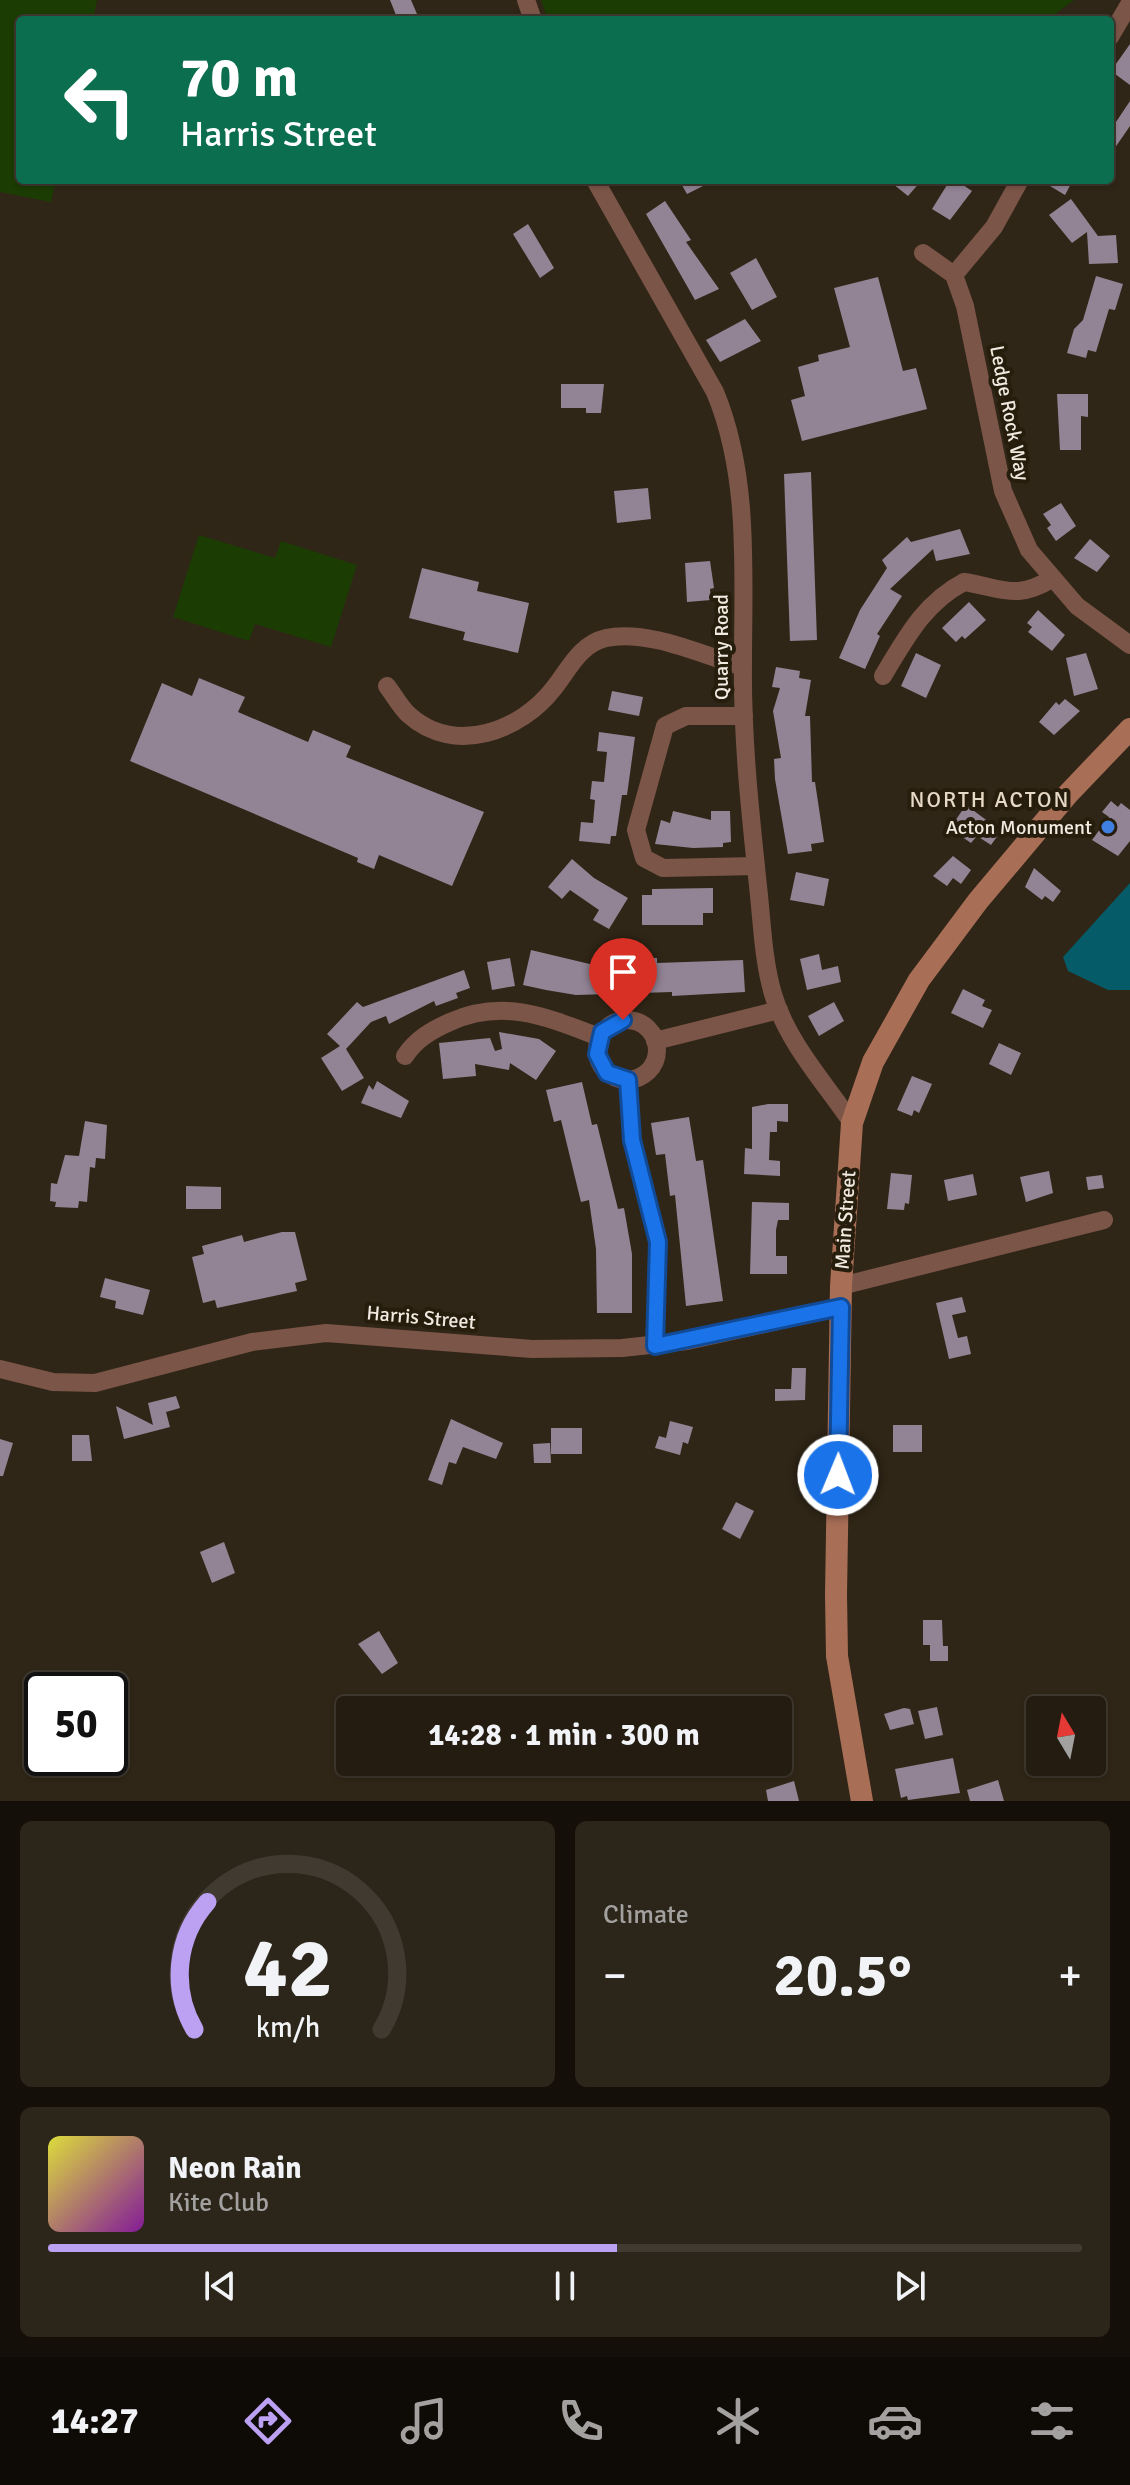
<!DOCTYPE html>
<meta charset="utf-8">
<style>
body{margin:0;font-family:Signika,sans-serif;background:#2c251a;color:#f1f3f6;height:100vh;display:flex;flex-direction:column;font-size:30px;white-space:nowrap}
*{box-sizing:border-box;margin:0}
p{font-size:26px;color:#a3a19f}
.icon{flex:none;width:44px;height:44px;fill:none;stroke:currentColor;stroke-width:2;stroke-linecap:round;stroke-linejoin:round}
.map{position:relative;height:1801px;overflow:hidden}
.panel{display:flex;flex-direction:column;gap:20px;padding:20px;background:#140f09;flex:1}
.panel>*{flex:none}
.hud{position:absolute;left:16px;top:16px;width:1098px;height:168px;border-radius:8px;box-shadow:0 2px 6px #0004,0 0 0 2px #413a31;background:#0b6e4f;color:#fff;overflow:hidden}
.needle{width:52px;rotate:350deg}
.tools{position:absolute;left:1026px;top:1696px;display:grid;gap:16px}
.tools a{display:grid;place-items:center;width:80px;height:80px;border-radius:8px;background:#241c11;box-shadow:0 2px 6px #0004,0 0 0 2px #413a31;font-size:40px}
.speed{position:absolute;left:24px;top:1672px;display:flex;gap:16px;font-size:40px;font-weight:700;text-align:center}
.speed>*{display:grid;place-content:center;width:104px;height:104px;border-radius:50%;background:#241c11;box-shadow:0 2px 6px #0004,0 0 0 2px #413a31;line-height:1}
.speed .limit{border:4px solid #111;border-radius:12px;background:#fff;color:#111}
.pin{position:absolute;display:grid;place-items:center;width:68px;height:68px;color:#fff;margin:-82px -34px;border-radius:50% 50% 50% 0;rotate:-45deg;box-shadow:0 0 8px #0007}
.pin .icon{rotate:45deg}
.me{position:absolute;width:88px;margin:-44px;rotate:1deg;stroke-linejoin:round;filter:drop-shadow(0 0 6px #0008)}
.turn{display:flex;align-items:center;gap:28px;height:168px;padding:0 32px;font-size:36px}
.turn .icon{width:104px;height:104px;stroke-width:2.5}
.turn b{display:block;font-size:56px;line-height:68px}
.big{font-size:60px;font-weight:700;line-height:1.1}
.panel .tile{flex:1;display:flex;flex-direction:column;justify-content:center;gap:12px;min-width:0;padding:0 28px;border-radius:12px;background:#2c251a}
.panel .dial{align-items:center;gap:0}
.dial svg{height:208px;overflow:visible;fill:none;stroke:#413a31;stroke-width:7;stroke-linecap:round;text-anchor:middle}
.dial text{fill:#f1f3f6;stroke:none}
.song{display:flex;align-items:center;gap:24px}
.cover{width:96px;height:96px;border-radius:12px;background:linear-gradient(135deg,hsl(60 70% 55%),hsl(290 70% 35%))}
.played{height:8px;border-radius:4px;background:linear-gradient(90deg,#bca0f2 55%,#413a31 55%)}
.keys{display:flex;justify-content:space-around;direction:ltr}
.heat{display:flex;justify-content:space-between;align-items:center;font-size:44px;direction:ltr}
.panel .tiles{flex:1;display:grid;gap:20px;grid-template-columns:1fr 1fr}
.tile:last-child{grid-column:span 2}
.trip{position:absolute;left:336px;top:1696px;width:456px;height:80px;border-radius:8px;background:#241c11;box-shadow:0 2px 6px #0004,0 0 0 2px #413a31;font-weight:700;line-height:80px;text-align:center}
.dock{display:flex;height:128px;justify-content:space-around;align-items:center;background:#0e0b07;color:#a3a19f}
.dock .icon{width:56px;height:56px}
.dock .current{color:#bca0f2}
.dock b{font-size:36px;color:#f1f3f6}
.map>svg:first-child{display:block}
.green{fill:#1b3c03}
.water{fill:#055b68}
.building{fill:#938495}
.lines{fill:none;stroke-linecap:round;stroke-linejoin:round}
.minor{stroke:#7b5547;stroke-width:18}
.secondary{stroke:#a96e56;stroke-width:22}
.route-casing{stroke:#114b97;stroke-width:20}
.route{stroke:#1a73e8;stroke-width:14}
.shop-dot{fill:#3f7fe0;stroke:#261d0d;stroke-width:3}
.labels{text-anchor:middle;stroke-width:8;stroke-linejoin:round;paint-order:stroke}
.street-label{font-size:20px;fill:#f0eae0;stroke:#261d0d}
.poi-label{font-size:20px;fill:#f0eae0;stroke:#261d0d;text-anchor:end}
.neighbourhood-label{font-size:22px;letter-spacing:2px;fill:#e6d9c5;stroke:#261d0d}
</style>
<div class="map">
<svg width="1130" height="1801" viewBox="0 0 1130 1801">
<rect width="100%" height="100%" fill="#302617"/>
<g class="green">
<polygon points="0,0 97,0 93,20 20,20 20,180 56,180 51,202 0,192"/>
<polygon points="541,0 1074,0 1047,20 548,20"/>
<polygon points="199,535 275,558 281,541 357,565 331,647 255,624 249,641 173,617"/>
</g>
<polygon class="water" points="1130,883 1130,990 1108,990 1068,971 1063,957"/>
<g class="building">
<polygon points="390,0 411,0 417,14 398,20"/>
<polygon points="1130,44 1130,85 1111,71"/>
<polygon points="1130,101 1130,126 1110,155 1110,131"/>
<polygon points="679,180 715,180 687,194"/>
<polygon points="888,180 922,180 908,196"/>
<polygon points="1040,180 1073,180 1065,195"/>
<polygon points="957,181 972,191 950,220 932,209 947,185"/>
<polygon points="1071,199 1098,236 1116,235 1118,263 1089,264 1087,232 1072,243 1049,215"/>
<polygon points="665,201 691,240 686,242 719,289 695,300 646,214"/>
<polygon points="528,224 554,268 540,278 513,234"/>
<polygon points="756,258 777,297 752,310 730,273"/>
<polygon points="1096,276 1123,284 1115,310 1109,309 1096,352 1088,350 1086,358 1067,353 1074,329 1083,320"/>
<polygon points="878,277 903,371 916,368 927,409 802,441 791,400 805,396 798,367 819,361 818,355 850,347 834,288"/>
<polygon points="745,319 761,341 720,362 706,340"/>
<polygon points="561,384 604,384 601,413 586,413 586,408 561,408"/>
<polygon points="1057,394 1088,394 1088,417 1081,416 1081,450 1060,450"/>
<polygon points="811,472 817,640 790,641 784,474"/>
<polygon points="648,488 651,519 617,523 614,491"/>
<polygon points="1061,503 1076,526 1056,541 1047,528 1051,525 1043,514"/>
<polygon points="960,529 970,554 936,561 933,549 890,589 902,596 877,634 880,636 865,669 839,658 860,610 887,568 882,560 907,537 911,542"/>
<polygon points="1090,539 1110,556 1097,572 1074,558"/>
<polygon points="710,561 714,588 710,589 711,600 687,602 685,563"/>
<polygon points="422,568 479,582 477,591 529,603 518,653 463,640 465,632 409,618"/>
<polygon points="969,602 986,620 965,639 962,636 956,642 942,628"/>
<polygon points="1038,610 1065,635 1052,651 1028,632 1032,627 1027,623"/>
<polygon points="916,653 941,665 926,698 901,686"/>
<polygon points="1086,653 1098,689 1074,696 1066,658"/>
<polygon points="776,667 800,671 799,678 811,680 805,716 810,716 812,782 815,782 824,842 811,844 812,851 788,854 775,779 774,759 781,758 773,711 780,688 772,687"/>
<polygon points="199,678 245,697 238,712 308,742 313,730 351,746 346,757 484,812 452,886 379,855 374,869 357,862 358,858 130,761 162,683 192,696"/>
<polygon points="612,691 643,697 639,716 608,710"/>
<polygon points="1065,699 1080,711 1054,735 1039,722 1056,702 1059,705"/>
<polygon points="599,732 635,737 627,795 622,795 616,836 611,836 610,844 579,841 581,822 593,823 595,800 590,799 592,781 604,782 607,752 597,751"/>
<polygon points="1111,801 1118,807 1121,803 1130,810 1130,841 1118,856 1092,840 1109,817 1102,812"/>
<polygon points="966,805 1001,831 991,845 977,836 971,843 955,832 960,824 955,821"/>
<polygon points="673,811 711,820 711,811 730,811 731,842 723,843 723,847 693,848 655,844 661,820 670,823"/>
<polygon points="953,856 971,870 961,884 953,878 947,886 933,876"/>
<polygon points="572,859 594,878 628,898 609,929 593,920 599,910 570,890 562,899 548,887"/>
<polygon points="1034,868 1061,891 1053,902 1045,896 1042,900 1025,887"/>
<polygon points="796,872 829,879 824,906 790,900"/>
<polygon points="713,888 713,913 703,913 703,925 642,925 642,895 652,895 652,889"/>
<polygon points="531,950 598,966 598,958 657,958 657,963 743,960 745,992 672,996 672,992 576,995 546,990 523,985"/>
<polygon points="819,954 822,970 838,966 841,982 807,990 800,959"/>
<polygon points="510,958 515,986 492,990 487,962"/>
<polygon points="464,970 470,988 456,993 458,998 436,1006 434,1001 389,1024 386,1016 371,1022 346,1049 364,1078 342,1091 321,1058 340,1046 327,1034 357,1002 363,1007"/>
<polygon points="963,989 985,1000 982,1006 992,1010 983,1028 951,1013"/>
<polygon points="834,1002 844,1021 819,1036 808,1016"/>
<polygon points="499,1032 539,1039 556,1051 536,1080 510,1063 509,1070 475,1064 476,1076 443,1079 439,1043 490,1038 495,1051 502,1049"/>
<polygon points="999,1043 1021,1053 1011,1075 989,1064"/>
<polygon points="912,1076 932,1084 919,1113 914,1110 912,1116 897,1110"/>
<polygon points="377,1081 409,1101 401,1118 361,1103 369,1085 373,1090"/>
<polygon points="582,1082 592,1125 597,1124 618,1209 624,1208 632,1254 632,1313 597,1313 596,1249 589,1200 581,1202 561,1120 554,1122 546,1090"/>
<polygon points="768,1104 788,1104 788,1122 777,1121 777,1132 770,1132 769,1160 780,1161 780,1176 744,1174 745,1148 752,1149 752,1107"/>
<polygon points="689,1117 696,1161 703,1160 723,1301 686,1306 675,1195 670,1196 665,1154 656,1155 651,1123"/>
<polygon points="85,1121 107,1125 105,1159 96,1158 95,1168 90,1167 87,1202 79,1201 78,1208 55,1207 56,1202 50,1201 51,1183 57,1184 65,1155 79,1156"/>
<polygon points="1049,1171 1053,1193 1026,1202 1020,1177"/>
<polygon points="891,1173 912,1175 909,1204 905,1203 904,1210 887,1209"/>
<polygon points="973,1174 977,1195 948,1201 944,1180"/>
<polygon points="1102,1175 1104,1188 1088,1190 1086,1177"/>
<polygon points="186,1186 221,1187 221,1209 186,1209"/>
<polygon points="752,1202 789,1203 789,1220 778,1220 776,1230 776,1256 787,1256 787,1274 750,1274"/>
<polygon points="282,1232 295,1232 307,1280 295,1283 297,1291 217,1308 215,1300 203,1303 192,1257 204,1254 202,1246 242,1235 244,1242"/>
<polygon points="105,1278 150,1290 143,1315 115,1308 116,1301 100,1297"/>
<polygon points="962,1297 966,1312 952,1315 958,1338 967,1336 971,1354 949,1359 936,1303"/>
<polygon points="792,1368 806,1368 805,1400 775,1401 775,1389 791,1389"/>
<polygon points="176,1396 180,1408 166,1412 170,1427 124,1439 116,1406 153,1425 148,1403"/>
<polygon points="451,1419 503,1443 496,1459 463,1447 456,1464 449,1462 442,1485 428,1480"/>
<polygon points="670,1421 693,1427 688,1444 683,1442 680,1455 655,1448 659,1436 666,1438"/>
<rect x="893" y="1425" width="29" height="27"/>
<rect x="551" y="1428" width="31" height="26"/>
<polygon points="72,1435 89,1435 92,1461 72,1461"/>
<polygon points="0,1439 13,1443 3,1476 0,1476"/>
<polygon points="550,1443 551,1463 534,1463 533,1444"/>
<polygon points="736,1502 754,1511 740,1539 722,1529"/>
<polygon points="224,1542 235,1573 212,1583 200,1552"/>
<polygon points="923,1620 942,1620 943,1646 948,1646 948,1661 930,1661 930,1645 923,1645"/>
<polygon points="379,1631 398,1663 382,1674 358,1644"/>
<polygon points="937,1707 943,1735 925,1739 918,1711"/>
<polygon points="904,1708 910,1709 914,1724 890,1730 884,1714"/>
<polygon points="953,1758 960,1793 908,1800 907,1796 901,1798 895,1769"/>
<polygon points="998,1780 1004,1801 970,1801 967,1790"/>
<polygon points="794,1781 799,1801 768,1801 766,1790"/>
</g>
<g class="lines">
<g class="minor">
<polyline points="526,0 533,20"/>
<polyline points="1110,37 1130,3"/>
<path d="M595,180L715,392C750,476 743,572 743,662C742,737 750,811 758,886C762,921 763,960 773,994C787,1042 825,1083 852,1123"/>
<polyline points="923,253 954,275 965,306 1003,491 1029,550 1077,606 1130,645"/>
<polyline points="954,275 994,227 1020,180"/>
<path d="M883,676C906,638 924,603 964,582C1003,588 1016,601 1053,578"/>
<path d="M387,686C394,695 401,708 409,715C455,756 521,731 554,688C569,669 580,644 606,638C648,629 702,655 743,667"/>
<polyline points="744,716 686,716 665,726 636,830 644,858 663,868 756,866"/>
<circle cx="627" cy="1050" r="30"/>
<polyline points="655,1041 779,1010"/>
<path d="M405,1056C416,1039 432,1030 450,1022C504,998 547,1017 599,1037"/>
<polyline points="628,1080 632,1140 658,1242 655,1346"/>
<polyline points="841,1286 1104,1220"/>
<polyline points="0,1369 53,1382 95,1383 252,1342 326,1333 532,1349 622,1348 687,1341 841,1307"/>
</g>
<polyline class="secondary" points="862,1801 837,1656 836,1595 841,1286 852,1123 873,1062 919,980 978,901 1068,794 1130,729"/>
</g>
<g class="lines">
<defs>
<polyline id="route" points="623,1020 602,1032 597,1054 607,1073 628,1080 632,1140 658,1242 655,1346 841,1307 838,1475"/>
</defs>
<use href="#route" class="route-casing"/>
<use href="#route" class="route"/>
</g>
<circle class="shop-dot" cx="1108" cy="827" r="8"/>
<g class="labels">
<g class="street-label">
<text transform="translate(1010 413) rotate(79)" y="7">Ledge Rock Way</text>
<text transform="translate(721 647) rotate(-90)" y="7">Quarry Road</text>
<text transform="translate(845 1220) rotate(-86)" y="7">Main Street</text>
<text transform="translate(421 1317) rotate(5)" y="7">Harris Street</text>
</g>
<g class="poi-label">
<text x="1092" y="834">Acton Monument</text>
</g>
<g class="neighbourhood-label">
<text x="990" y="807">NORTH ACTON</text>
</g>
</g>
</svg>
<div class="tools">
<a><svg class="needle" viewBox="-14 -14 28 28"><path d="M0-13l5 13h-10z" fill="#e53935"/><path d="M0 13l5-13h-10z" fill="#a3a19f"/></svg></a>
</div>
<div class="speed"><div class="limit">50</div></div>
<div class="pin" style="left:623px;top:1020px;background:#d93025"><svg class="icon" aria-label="arrive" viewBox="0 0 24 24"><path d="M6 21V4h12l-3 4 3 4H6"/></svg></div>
<svg class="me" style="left:838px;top:1475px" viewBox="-20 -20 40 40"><circle r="17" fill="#1a73e8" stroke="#fff" stroke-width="3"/><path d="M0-11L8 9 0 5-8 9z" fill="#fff"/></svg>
<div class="trip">14:28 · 1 min · 300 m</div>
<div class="hud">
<div class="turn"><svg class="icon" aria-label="left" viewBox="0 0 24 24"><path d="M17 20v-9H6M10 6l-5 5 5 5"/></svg><div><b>70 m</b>Harris Street</div></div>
</div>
</div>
<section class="panel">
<div class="tiles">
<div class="tile dial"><svg viewBox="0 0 100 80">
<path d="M14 69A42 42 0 1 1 86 69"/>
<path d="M14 69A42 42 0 0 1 19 20" stroke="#bca0f2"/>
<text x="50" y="56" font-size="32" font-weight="700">42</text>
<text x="50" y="72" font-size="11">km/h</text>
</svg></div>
<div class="tile"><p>Climate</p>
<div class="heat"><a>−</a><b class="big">20.5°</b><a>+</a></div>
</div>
<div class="tile">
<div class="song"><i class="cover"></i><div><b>Neon Rain</b><p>Kite Club</p></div></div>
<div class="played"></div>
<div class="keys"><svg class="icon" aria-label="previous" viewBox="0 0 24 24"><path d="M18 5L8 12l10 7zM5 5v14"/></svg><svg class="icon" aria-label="pause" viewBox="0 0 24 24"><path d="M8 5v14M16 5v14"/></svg><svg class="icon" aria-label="next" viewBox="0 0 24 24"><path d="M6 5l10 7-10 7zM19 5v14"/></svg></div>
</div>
</div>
</section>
<nav class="dock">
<b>14:27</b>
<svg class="icon current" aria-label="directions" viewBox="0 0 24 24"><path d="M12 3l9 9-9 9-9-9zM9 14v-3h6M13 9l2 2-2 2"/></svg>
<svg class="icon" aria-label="music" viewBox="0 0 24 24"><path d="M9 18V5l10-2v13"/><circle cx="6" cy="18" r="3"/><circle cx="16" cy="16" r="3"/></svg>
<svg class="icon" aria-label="phone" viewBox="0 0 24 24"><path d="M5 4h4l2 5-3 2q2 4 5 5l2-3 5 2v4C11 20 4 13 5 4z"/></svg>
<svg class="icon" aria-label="climate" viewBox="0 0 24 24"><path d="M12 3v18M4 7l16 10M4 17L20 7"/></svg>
<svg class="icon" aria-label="car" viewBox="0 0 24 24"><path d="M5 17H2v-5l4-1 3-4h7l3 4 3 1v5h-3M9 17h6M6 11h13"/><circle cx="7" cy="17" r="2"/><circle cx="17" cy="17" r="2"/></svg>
<svg class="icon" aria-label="filters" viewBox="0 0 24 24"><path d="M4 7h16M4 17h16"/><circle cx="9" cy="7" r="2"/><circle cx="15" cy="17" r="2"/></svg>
</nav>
